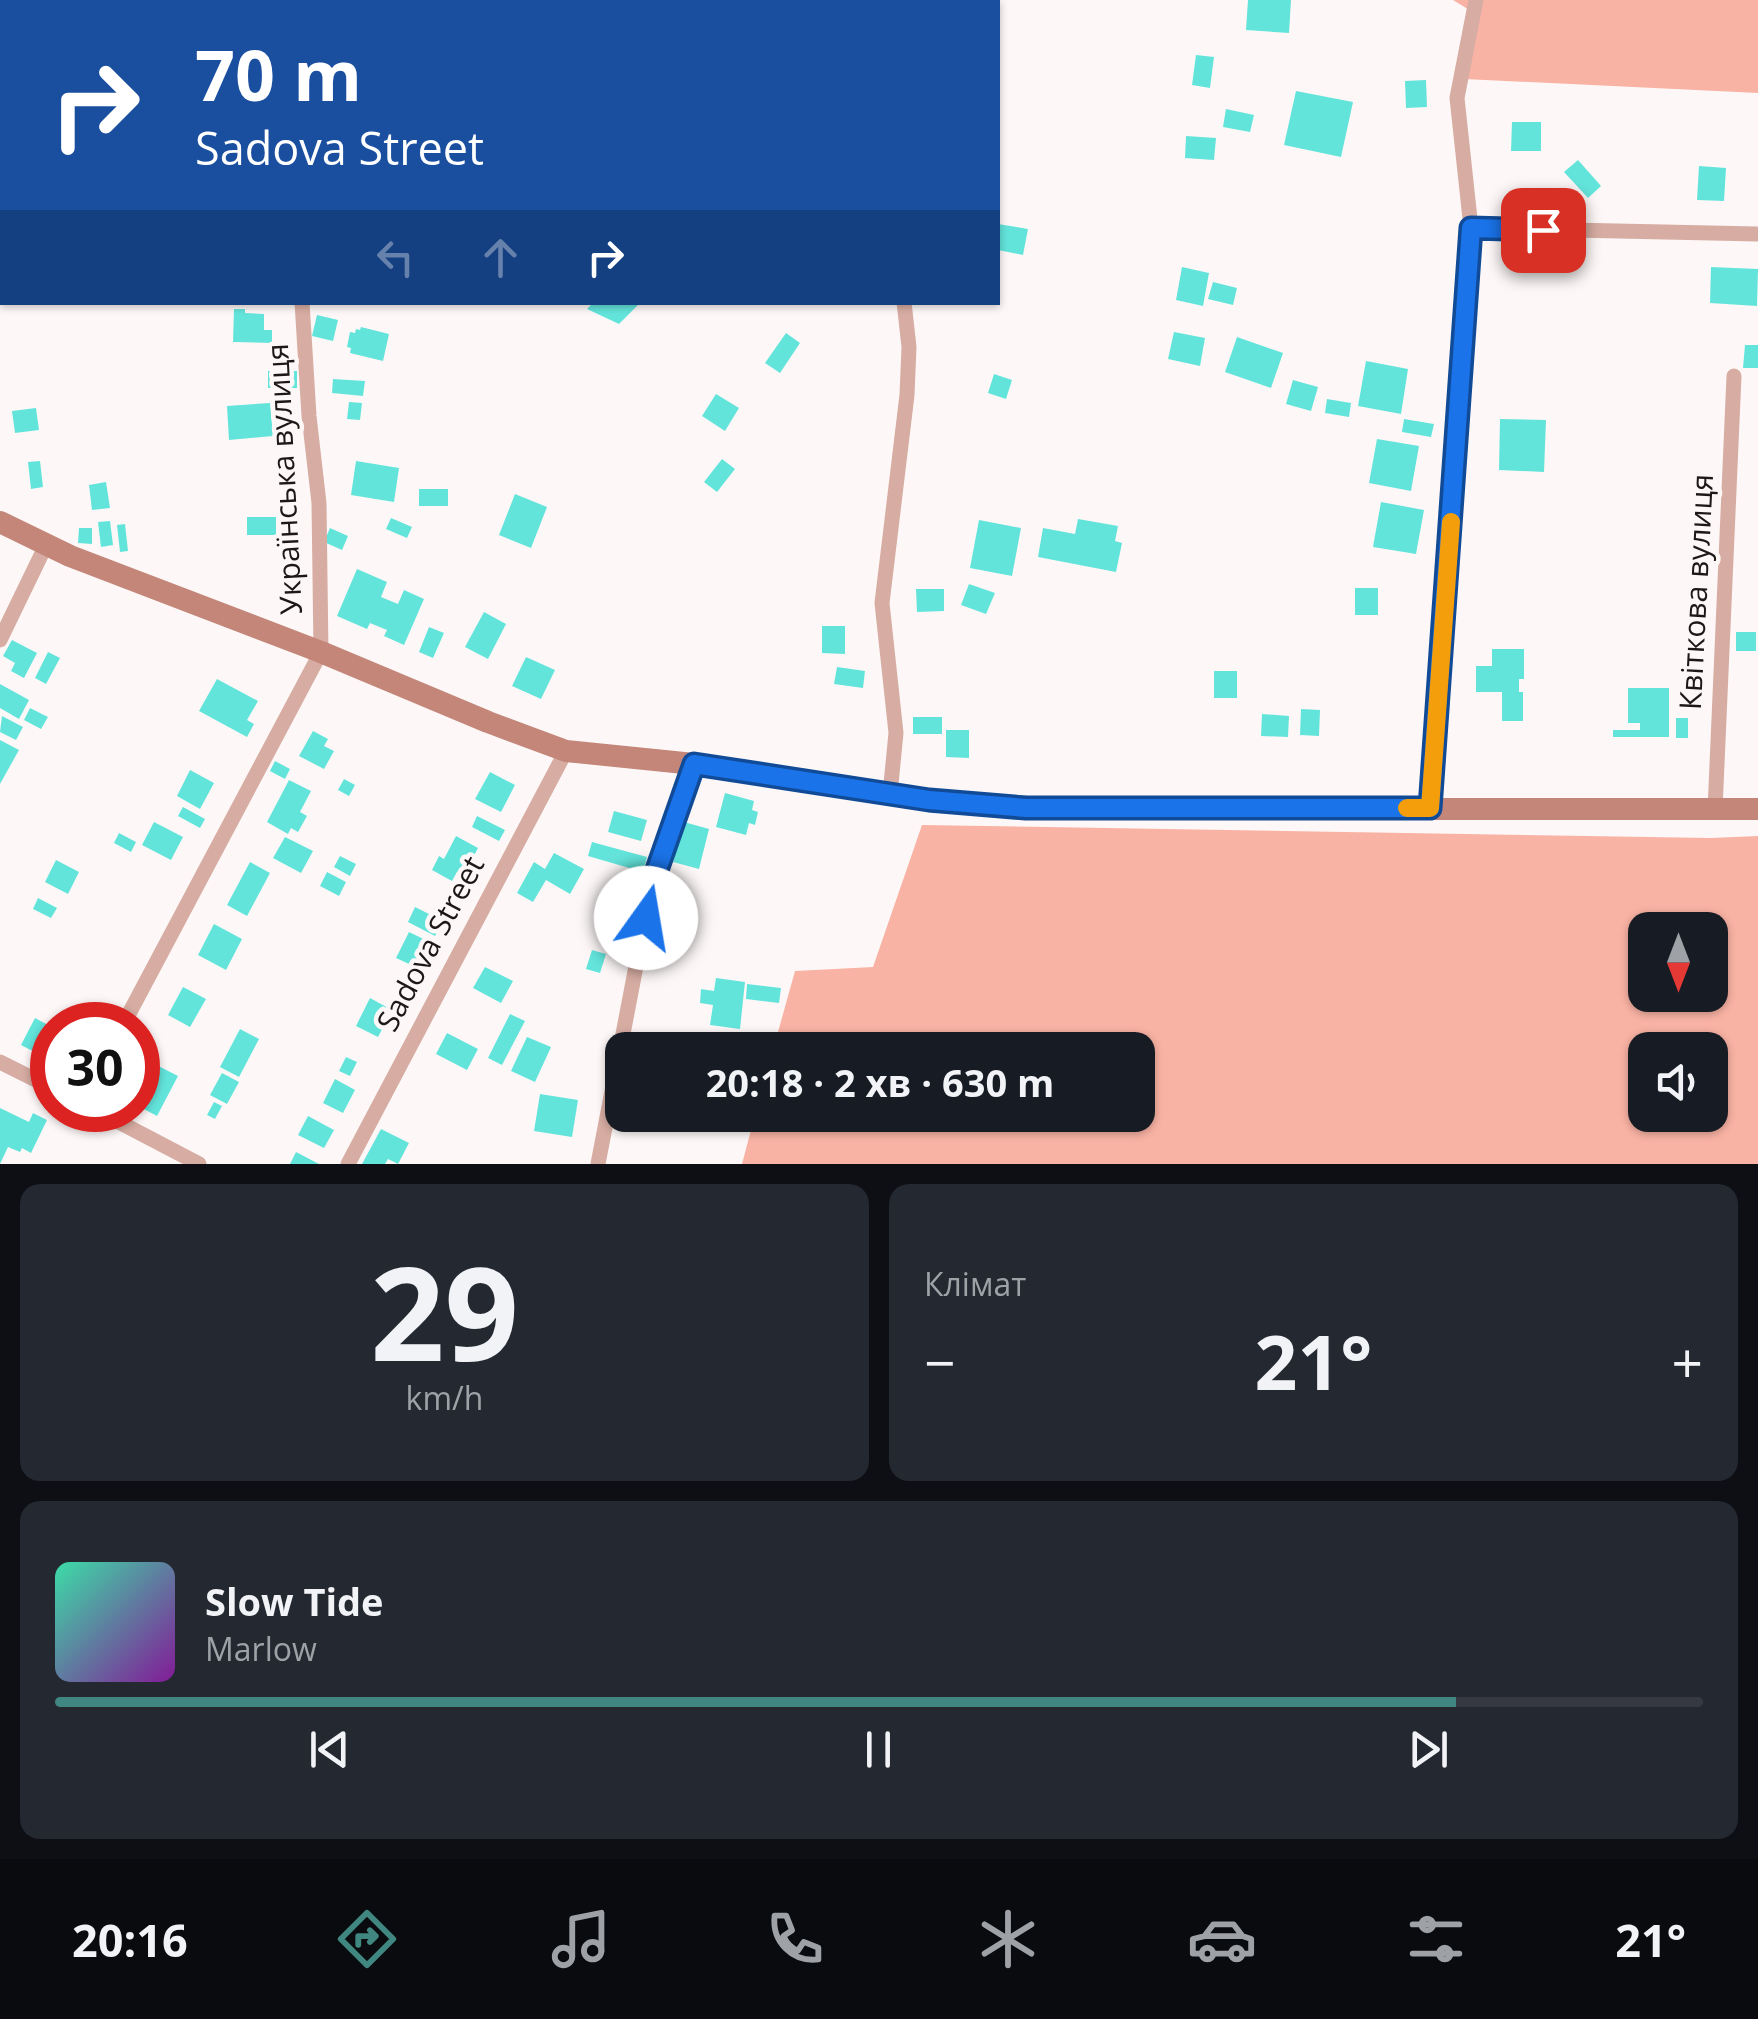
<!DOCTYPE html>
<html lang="uk">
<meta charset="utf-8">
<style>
body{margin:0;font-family:"Open Sans",sans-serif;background:#242831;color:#f1f3f6;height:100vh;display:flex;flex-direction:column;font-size:38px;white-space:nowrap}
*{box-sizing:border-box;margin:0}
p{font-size:32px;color:#9ea1a6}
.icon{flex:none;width:55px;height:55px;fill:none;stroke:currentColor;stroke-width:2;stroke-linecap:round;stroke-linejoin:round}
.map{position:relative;height:1164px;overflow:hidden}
.drawer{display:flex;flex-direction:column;gap:20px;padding:20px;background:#0d0f14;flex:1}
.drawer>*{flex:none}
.top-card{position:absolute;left:0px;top:0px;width:1000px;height:305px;box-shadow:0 2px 8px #0004;background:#1a4fa0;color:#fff;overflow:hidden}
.needle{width:65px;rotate:180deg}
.fabs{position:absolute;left:1628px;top:912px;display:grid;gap:20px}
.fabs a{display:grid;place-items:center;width:100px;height:100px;border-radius:20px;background:#171b24;box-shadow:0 2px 8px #0004;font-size:50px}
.speed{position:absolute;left:30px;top:1002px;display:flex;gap:20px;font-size:50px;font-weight:700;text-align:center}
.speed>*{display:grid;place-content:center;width:130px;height:130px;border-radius:50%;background:#171b24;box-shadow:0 2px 8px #0004;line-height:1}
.speed .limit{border:15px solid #d22;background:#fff;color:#111}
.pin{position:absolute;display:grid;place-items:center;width:85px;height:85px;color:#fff;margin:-42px;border-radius:20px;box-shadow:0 5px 15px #0006}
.me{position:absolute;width:110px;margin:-55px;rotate:13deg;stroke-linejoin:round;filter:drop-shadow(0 0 8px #0008)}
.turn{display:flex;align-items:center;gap:35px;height:210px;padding:0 30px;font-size:45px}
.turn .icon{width:130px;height:130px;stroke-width:2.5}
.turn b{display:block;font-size:70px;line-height:85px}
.lanes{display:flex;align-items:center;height:95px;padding:0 30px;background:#0003;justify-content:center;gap:50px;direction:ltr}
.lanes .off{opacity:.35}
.big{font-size:75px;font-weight:700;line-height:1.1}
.drawer .widget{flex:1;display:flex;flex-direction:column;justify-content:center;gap:15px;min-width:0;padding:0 35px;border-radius:20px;background:#242831}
.drawer .dial{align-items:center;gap:0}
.dial b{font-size:130px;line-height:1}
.song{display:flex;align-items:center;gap:30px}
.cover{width:120px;height:120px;border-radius:15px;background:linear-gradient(135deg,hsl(160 70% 55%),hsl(290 70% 35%))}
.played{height:10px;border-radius:5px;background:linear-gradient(90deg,#408781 85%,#363941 85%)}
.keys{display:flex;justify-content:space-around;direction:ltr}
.heat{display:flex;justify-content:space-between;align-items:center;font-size:55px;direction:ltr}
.drawer .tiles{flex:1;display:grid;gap:20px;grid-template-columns:1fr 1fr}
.widget:last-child{grid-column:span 2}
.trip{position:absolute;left:605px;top:1032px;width:550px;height:100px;border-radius:20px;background:#171b24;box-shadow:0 2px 8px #0004;font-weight:700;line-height:100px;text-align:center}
.dock{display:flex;height:160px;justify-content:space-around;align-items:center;background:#090b0e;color:#9ea1a6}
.dock .icon{width:70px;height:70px}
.dock .on{color:#408781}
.dock b{font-size:45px;color:#f1f3f6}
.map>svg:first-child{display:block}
.green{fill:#f9b3a4;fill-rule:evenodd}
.building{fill:#63e4db}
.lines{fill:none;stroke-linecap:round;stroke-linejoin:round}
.street{stroke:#d7ada3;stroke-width:15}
.secondary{stroke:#c38679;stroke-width:22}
.route-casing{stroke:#114b97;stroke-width:25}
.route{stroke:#1a73e8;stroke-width:18}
.slow{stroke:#f59e0b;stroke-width:18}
.labels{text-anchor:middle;stroke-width:9;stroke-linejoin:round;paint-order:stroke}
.street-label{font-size:30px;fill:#1c1817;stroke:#fdf8f7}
</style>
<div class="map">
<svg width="1758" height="1164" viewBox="0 0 1758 1164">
<rect width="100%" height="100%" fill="#fdf8f7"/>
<g class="green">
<polygon points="1453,0 1758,0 1758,93 1464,79 1471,11"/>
<path d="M922,825L1711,838L1758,836V1164H742L755,1115H1138V1050H773L795,971L873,967ZM1645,930H1710V995H1645ZM1645,1050H1710V1115H1645Z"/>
</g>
<g class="building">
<polygon points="1248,0 1291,0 1289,33 1246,30"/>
<polygon points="1196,55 1214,57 1210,88 1192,85"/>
<polygon points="1426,80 1427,107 1406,108 1405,81"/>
<polygon points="1296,91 1353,102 1341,157 1284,145"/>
<polygon points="1226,109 1254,115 1250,132 1223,127"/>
<polygon points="1512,122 1541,122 1541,151 1511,151"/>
<polygon points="1186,136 1216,138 1214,160 1185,158"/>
<polygon points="1578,160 1601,186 1588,198 1564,172"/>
<polygon points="1699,166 1726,168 1724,201 1697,200"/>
<polygon points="998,224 1028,229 1023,255 998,250"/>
<polygon points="1182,267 1209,273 1203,306 1176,300"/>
<polygon points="1711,267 1758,269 1757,306 1710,303"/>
<polygon points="1213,282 1237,288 1233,305 1208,299"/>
<polygon points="594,302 641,302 619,324 587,309"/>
<polygon points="234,309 245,309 245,313 264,314 264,330 272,330 272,343 233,342"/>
<polygon points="317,315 338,320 333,341 312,336"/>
<polygon points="361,327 389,334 383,361 350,353 351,348 347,347 350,332 355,333 356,329 360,330"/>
<polygon points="1174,332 1205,338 1200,366 1168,359"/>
<polygon points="786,333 800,343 780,373 765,363"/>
<polygon points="1237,337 1283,353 1271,388 1225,372"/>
<polygon points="1745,345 1758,345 1758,368 1743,368"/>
<polygon points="1366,361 1408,369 1401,414 1358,406"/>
<rect x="268" y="371" width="29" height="17"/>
<polygon points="994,374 1012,380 1006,399 988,393"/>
<polygon points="333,379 365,381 363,396 332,393"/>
<polygon points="1293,380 1318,387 1311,411 1286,404"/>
<polygon points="716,394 739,408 725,431 702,416"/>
<polygon points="1327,399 1351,403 1349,417 1325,413"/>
<polygon points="349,402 362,403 360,420 347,419"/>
<polygon points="270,403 273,436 229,440 227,406"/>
<polygon points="36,408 39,430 15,433 12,411"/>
<polygon points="1404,419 1434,424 1431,437 1402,432"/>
<polygon points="1500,419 1546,420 1544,472 1499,470"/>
<polygon points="1377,439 1419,446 1411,491 1369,483"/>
<polygon points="722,459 735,469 717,492 704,482"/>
<polygon points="40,461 43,487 31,489 28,462"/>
<polygon points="356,461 399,468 394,502 351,495"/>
<polygon points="106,482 110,508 92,510 89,485"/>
<rect x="419" y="489" width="29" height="17"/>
<polygon points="515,494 547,507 531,548 499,535"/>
<polygon points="1381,502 1424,510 1416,554 1373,547"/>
<rect x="247" y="517" width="29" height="18"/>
<polygon points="391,518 412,527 407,538 386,529"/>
<polygon points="1078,519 1118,526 1115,541 1122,543 1116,572 1038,557 1043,528 1075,534"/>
<polygon points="979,520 1021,528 1012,576 970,568"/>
<polygon points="110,521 113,545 101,547 98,522"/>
<polygon points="125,524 128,551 120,552 117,525"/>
<polygon points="79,528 92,528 92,544 78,543"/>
<polygon points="330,528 348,536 342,550 324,542"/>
<polygon points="357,569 387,582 381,597 398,604 404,590 424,599 404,645 384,636 387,630 370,623 367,629 337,616"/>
<polygon points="969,584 995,593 986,614 961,605"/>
<rect x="1355" y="588" width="23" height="27"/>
<polygon points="916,589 944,589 944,611 917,612"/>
<polygon points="484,612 506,624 488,659 465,647"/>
<polygon points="822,626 845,626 845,654 822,653"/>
<polygon points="429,627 444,633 433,658 419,652"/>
<rect x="1736" y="632" width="20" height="19"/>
<polygon points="12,640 37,653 24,678 11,671 15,663 3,656"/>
<polygon points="1492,649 1524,649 1524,679 1519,679 1519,692 1523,692 1523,721 1502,721 1502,692 1476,692 1476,666 1492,666"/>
<polygon points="48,652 60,658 46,684 35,678"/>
<polygon points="526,657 555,670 541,699 512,686"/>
<polygon points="837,667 865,671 863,688 834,684"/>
<rect x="1214" y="671" width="23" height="27"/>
<polygon points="217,679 258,701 247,720 254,724 247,737 199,711"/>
<polygon points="0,684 29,700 19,719 0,708"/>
<polygon points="1628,688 1669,688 1669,737 1613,737 1613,730 1640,730 1640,723 1628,723"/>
<polygon points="30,708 48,717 41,729 24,720"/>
<polygon points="1301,709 1320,710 1319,736 1300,735"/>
<polygon points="1262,714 1289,716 1288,737 1261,736"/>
<polygon points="2,716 23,727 16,740 0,732"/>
<rect x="913" y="717" width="29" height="17"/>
<rect x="1676" y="718" width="12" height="20"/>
<polygon points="946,730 969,730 969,758 946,757"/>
<polygon points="313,731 328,739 324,746 334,751 324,769 299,756"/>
<polygon points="0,740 19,750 0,784"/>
<polygon points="275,761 290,769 285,779 270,771"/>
<polygon points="190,770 214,783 200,809 177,796"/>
<polygon points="490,772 515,785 501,812 475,799"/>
<polygon points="344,779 355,785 349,796 338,790"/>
<polygon points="289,780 311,791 300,812 307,816 298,832 291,828 288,834 267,822"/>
<polygon points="725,793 754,801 752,810 758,812 755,825 749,823 746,835 716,827"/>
<polygon points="183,807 205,819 200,828 178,816"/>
<polygon points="614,811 647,820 641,841 608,832"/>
<polygon points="477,816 505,830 499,841 472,827"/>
<polygon points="154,822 183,837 171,860 142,845"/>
<polygon points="684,822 709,829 699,869 673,862"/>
<polygon points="119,833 136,842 131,852 114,843"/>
<polygon points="456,836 478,848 464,875 457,872 452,881 432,870 439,856 444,859"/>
<polygon points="285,837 313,851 301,873 273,858"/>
<polygon points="592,842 647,857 643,872 588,856"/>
<polygon points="554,853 584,869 570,894 546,880 533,902 517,893 534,862 545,869"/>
<polygon points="340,856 356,864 350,876 334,867"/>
<polygon points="56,860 79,872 68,894 45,882"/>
<polygon points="250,862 270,873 247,916 227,905"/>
<polygon points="327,872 346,882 339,896 320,886"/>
<polygon points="38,898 57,908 51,918 33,909"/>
<polygon points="415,907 443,921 435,936 408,922"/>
<polygon points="214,924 242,939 226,970 198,955"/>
<polygon points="616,924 628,932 622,942 610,935"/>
<polygon points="409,932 432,943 420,969 396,958"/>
<polygon points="592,950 606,954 600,973 586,969"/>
<polygon points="485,967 513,981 501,1003 473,988"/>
<polygon points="716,978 745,982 740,1029 710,1025 713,1005 700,1003 701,989 714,991"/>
<polygon points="747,984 781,988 779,1003 746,999"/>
<polygon points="183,987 206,999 190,1027 168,1015"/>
<polygon points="370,998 392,1010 378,1037 356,1026"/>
<polygon points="510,1014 525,1021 502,1065 488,1058"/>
<polygon points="35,1018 52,1027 52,1056 50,1060 21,1045"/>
<polygon points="240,1029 259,1039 239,1077 220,1067"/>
<polygon points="447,1033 478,1049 467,1070 436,1054"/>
<polygon points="527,1037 551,1047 535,1082 511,1071"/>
<polygon points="141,1057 178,1076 157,1116 138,1106 138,1064"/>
<polygon points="346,1057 357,1062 350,1076 339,1071"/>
<polygon points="222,1073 239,1082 227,1104 210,1095"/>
<polygon points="335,1079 355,1090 343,1113 323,1103"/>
<polygon points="540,1094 578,1100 572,1137 534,1131"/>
<polygon points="214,1102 222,1106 215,1119 207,1115"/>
<polygon points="0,1108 29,1122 33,1113 47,1120 31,1153 22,1148 20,1152 8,1147 0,1164"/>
<polygon points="308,1116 334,1130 324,1148 298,1135"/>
<polygon points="381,1129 409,1143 398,1164 388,1159 385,1164 362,1164"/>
<polygon points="296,1152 319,1164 290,1164"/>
</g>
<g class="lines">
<g class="street">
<polyline points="29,0 31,2"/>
<polyline points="215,0 216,2"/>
<polyline points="834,0 836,2"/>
<polyline points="1471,228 1758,234"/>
<polyline points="0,640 46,545"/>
<polyline points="890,794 896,733 882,603 907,395 909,347 904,302"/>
<polyline points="1431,809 1471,228 1457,98 1476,0"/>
<polyline points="1715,810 1734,376"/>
<polyline points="123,1025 321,652 319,503 309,416 302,302"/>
<polyline points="0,1062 52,1088"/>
<polyline points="96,1110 199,1164"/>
<polyline points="348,1164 566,751"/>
<polyline points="598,1164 652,883 694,764"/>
</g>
<polyline class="secondary" points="0,522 70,556 321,652 488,722 566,751 694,764 929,800 1026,809 1758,809"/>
</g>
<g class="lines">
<defs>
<polyline id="route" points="646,918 652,884 694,764 929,800 1026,808 1430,808 1471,228 1543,230"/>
</defs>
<use href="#route" class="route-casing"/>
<use href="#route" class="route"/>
<polyline class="slow" points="1407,808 1430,808 1451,522"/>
</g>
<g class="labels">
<g class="street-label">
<text transform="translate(285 479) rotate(-93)" y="10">Українська вулиця</text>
<text transform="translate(1697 592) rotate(-87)" y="10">Квіткова вулиця</text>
<text transform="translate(431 944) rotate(-62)" y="10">Sadova Street</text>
</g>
</g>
</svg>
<div class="fabs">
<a><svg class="needle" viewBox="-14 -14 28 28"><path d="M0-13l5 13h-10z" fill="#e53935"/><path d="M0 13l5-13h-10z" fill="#9ea1a6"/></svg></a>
<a><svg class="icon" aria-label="sound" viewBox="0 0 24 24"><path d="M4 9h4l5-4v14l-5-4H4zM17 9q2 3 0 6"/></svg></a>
</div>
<div class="speed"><div class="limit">30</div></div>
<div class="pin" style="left:1543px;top:230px;background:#d93025"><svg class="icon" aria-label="arrive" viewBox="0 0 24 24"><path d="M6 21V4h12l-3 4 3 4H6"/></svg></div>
<svg class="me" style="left:646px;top:918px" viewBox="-20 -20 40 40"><circle r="19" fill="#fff"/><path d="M0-13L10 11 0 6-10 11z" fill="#1a73e8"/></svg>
<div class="trip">20:18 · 2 хв · 630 m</div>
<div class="top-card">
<div class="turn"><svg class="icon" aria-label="right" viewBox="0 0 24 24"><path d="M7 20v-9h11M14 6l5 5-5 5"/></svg><div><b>70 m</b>Sadova Street</div></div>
<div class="lanes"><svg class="icon off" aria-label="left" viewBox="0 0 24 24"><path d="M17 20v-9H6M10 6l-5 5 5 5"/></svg><svg class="icon off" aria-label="ahead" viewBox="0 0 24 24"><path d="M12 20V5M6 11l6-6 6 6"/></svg><svg class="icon" aria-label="right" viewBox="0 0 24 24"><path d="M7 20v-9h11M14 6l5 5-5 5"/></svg></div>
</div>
</div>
<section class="drawer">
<div class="tiles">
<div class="widget dial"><b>29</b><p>km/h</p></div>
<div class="widget"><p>Клімат</p>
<div class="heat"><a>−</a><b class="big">21°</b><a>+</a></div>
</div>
<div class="widget">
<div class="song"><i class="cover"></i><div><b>Slow Tide</b><p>Marlow</p></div></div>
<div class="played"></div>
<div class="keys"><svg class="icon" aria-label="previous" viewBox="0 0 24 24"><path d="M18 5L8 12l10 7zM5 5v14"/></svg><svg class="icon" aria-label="pause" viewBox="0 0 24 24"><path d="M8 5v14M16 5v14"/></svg><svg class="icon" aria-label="next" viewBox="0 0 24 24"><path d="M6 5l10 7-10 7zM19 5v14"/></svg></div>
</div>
</div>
</section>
<nav class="dock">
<b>20:16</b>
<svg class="icon on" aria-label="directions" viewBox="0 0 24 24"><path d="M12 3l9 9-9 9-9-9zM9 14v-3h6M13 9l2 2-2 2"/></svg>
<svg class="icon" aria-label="music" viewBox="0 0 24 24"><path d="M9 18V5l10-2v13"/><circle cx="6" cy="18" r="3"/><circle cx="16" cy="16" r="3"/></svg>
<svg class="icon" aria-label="phone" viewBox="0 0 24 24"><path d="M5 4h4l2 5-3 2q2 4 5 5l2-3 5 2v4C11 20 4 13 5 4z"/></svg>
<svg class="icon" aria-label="climate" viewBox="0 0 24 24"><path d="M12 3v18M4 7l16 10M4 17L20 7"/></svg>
<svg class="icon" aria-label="car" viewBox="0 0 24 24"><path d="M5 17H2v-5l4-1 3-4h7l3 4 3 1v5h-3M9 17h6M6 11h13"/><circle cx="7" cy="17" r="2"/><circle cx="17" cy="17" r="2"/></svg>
<svg class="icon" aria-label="filters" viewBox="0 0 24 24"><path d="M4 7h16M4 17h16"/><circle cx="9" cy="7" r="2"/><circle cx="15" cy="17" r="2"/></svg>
<b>21°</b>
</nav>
